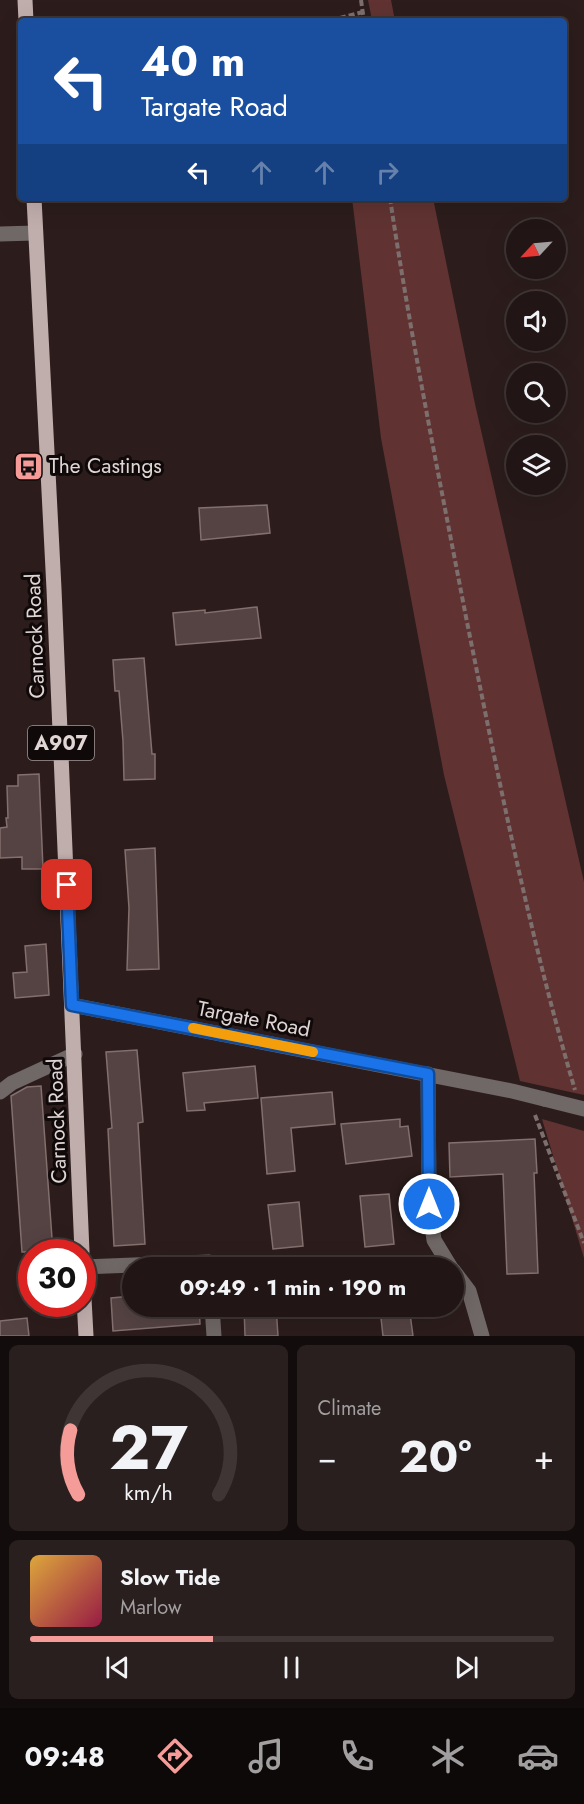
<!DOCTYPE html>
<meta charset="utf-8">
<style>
body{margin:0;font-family:Jost,sans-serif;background:#291f1e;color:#f1f3f6;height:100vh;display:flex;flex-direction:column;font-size:22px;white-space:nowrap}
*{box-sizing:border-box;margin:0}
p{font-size:20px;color:#a29fa0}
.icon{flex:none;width:33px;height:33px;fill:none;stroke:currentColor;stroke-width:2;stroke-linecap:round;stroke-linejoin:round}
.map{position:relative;height:1336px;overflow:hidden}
.details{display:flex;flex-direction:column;gap:9px;padding:9px;background:#120c0c;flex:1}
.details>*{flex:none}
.banner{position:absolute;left:18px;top:18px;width:549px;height:183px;border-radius:6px;box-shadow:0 6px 24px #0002,0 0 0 2px #3e3534;background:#1a4fa0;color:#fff;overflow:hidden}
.needle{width:39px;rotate:244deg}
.tools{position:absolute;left:506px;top:219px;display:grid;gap:12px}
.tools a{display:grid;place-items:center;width:60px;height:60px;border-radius:50%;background:#211615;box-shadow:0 6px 24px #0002,0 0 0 2px #3e3534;font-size:30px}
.speed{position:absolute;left:18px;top:1239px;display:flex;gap:12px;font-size:30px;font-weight:700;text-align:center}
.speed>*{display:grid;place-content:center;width:78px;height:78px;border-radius:50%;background:#211615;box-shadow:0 6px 24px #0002,0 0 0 2px #3e3534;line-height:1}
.speed .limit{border:9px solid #d22;background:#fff;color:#111}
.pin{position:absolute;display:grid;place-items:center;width:51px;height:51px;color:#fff;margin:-26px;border-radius:12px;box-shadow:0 3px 9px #0006}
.me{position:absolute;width:66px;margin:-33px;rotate:0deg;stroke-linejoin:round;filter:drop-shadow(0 0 4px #0008)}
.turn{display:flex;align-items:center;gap:21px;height:126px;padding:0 24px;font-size:27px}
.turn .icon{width:78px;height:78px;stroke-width:2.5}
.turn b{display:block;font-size:42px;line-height:51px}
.lanes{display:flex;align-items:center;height:57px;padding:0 24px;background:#0003;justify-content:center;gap:30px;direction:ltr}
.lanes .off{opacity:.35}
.big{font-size:45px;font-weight:700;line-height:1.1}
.details .card{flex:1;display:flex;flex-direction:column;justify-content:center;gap:9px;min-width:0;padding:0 21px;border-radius:9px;background:#291f1e}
.details .dial{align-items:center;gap:0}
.dial svg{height:156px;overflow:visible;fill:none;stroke:#3e3534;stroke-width:7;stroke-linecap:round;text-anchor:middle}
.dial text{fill:#f1f3f6;stroke:none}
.song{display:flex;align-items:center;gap:18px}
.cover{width:72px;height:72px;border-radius:9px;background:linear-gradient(135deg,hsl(40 70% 55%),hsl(340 70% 35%))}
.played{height:6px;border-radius:3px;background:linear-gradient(90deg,#f59b98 35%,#3e3534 35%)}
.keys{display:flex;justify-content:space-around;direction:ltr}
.heat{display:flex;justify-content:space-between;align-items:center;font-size:33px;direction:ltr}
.details .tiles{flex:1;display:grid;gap:9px;grid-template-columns:1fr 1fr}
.card:last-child{grid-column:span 2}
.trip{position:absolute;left:122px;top:1257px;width:342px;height:60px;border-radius:30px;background:#211615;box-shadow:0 6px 24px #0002,0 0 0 2px #3e3534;font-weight:700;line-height:60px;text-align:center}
.tab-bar{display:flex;height:96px;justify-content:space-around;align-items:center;background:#0d0908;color:#a29fa0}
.tab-bar .icon{width:42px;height:42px}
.tab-bar .current{color:#f59b98}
.tab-bar b{font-size:27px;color:#f1f3f6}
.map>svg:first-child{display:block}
.green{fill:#603332}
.building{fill:#544342;stroke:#826f6e;stroke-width:1.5}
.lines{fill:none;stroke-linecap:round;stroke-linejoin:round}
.path{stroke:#7c6f6e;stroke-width:4;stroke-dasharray:6 3;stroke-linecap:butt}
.minor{stroke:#706767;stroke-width:15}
.major{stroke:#c0aead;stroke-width:15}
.minor-bridge{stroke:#706767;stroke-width:15}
.route-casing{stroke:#114b97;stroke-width:15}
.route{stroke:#1a73e8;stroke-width:10}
.slow{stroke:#f59e0b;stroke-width:10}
.labels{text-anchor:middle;stroke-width:6;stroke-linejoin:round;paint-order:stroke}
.shield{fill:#100909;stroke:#a29898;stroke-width:1.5}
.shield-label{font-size:20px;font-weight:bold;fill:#e1d6d6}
.poi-label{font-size:21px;fill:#e1d6d6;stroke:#100909;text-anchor:start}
.street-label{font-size:21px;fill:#e1d6d6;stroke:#100909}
</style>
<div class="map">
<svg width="584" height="1336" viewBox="0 0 584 1336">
<rect width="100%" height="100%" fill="#2c1d1c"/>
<g class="green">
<polygon points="368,0 391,0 395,21 370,21 372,20"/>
<polygon points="352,198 433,198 475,404 584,882 584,1095 520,1081 444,775 381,438"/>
<polygon points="542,1119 584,1131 584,1258"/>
</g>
<g class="building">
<polygon points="267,505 270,533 201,540 199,508"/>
<polygon points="257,607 261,638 176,645 173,613 205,610 205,613"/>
<polygon points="144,658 152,754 155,754 155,779 124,780 123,741 119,691 115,691 113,660"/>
<polygon points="39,774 43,869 22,869 22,857 0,858 0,828 7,827 6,818 8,818 7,786 18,786 18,775"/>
<polygon points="155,848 159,969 127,970 129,908 125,850"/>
<polygon points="46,944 49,995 15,998 13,973 27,972 25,946"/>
<polygon points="137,1050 143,1122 138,1123 145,1244 114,1246 108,1129 112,1128 106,1052"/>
<polygon points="255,1066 258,1098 204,1103 205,1110 187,1111 183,1073"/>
<polygon points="41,1086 53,1252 22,1252 11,1096 27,1087"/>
<polygon points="332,1092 335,1124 291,1128 295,1171 267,1174 261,1098"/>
<polygon points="400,1119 400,1127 408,1126 412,1156 346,1164 341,1124"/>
<polygon points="535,1139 537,1173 534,1173 538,1273 507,1274 503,1174 450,1177 449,1143"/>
<polygon points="389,1194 394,1244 365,1247 360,1196"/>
<polygon points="299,1202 303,1246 273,1249 268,1205"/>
<polygon points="132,1296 132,1306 199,1306 200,1324 113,1331 111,1298"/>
<polygon points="244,1306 276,1306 278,1336 245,1336"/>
<polygon points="409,1306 413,1336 383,1336 380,1309"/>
<polygon points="27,1318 29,1336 0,1336 0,1321"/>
</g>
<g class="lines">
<g class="path">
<polyline points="361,0 364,21"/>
<polyline points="340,18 363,12"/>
<path d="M390,198C411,339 439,477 466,617C498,776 529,934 575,1090"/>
<polyline points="535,1115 584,1243"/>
</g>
<g class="minor">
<polyline points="0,234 35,233"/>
<polyline points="72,1005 512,1091 544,1099"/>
<polyline points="428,1074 429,1204 434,1240 451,1268"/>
<polyline points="0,1092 12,1083 75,1054"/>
<polyline points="83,1267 209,1262 209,1268"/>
<polyline points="453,1270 469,1291 482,1336"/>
<polyline points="212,1306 214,1336"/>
</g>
<g class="major">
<polyline points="25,0 26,21"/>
<polyline points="34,198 54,589 82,1252"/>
<polyline points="82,1261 86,1336"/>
</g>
<polyline class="minor-bridge" points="544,1099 584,1109"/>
</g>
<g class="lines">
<defs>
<polyline id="route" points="67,885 72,1005 428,1074 429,1204"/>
</defs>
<use href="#route" class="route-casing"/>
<use href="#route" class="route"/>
<polyline class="slow" points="193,1028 313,1052"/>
</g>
<defs>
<symbol id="bus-square" viewBox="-11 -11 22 22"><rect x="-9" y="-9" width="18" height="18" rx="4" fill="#f59b98" stroke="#100909"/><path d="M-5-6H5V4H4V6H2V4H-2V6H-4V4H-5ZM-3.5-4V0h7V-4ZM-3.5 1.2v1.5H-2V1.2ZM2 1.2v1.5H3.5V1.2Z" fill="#111"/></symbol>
</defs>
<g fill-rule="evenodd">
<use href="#bus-square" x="12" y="450" width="33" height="33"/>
</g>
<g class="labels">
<rect class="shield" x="28" y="726" width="66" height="34" rx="4.5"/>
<g class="shield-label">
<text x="61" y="750">A907</text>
</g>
<g class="poi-label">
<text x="49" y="473">The Castings</text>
</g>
<g class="street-label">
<text transform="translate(35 636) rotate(-92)" y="7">Carnock Road</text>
<text transform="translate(254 1019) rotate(11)" y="7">Targate Road</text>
<text transform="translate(57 1121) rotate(-92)" y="7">Carnock Road</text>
</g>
</g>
</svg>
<div class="tools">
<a><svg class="needle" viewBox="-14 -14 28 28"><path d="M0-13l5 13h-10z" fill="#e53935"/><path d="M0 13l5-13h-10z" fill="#a29fa0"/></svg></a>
<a><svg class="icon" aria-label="sound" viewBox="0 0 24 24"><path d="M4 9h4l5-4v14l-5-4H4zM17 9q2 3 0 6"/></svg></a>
<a><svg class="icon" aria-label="search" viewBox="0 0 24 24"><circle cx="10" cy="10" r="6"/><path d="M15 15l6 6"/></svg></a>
<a><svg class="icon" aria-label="layers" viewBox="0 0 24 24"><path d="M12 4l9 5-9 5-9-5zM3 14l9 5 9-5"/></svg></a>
</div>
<div class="speed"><div class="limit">30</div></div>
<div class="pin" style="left:67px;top:885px;background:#d93025"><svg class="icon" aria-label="arrive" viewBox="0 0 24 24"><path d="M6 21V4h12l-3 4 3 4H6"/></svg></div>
<svg class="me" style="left:429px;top:1204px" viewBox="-20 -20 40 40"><circle r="17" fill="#1a73e8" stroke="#fff" stroke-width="3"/><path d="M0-11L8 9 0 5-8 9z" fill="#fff"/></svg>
<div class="trip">09:49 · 1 min · 190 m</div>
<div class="banner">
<div class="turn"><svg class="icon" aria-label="left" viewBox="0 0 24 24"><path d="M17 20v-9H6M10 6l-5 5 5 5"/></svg><div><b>40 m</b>Targate Road</div></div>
<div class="lanes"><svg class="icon" aria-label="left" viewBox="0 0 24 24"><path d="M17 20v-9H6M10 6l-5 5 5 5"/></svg><svg class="icon off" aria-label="ahead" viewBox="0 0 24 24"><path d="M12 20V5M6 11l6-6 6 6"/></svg><svg class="icon off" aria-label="ahead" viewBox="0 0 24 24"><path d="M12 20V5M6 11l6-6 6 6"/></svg><svg class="icon off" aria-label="right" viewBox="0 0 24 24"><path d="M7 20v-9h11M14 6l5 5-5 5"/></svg></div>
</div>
</div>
<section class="details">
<div class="tiles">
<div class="card dial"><svg viewBox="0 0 100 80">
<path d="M14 69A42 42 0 1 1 86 69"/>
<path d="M14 69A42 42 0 0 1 10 36" stroke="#f59b98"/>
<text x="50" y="56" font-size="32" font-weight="700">27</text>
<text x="50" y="72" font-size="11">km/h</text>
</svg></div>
<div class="card"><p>Climate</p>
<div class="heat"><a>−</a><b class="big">20°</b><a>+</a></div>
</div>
<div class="card">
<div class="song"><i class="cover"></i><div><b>Slow Tide</b><p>Marlow</p></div></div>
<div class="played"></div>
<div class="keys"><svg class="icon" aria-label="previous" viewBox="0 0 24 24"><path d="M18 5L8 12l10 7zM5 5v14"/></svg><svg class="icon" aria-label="pause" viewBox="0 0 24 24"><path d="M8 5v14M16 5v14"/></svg><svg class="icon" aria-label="next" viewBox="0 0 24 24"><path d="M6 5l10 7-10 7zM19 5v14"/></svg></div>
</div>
</div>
</section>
<nav class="tab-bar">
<b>09:48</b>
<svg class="icon current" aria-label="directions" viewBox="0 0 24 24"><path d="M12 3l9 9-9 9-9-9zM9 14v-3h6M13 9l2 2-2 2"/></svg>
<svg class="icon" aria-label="music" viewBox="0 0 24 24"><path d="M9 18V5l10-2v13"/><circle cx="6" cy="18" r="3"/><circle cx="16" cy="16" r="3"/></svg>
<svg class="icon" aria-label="phone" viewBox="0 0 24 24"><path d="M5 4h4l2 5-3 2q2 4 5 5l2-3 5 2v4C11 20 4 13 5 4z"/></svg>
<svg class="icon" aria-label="climate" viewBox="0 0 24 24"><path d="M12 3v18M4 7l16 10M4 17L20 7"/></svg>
<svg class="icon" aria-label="car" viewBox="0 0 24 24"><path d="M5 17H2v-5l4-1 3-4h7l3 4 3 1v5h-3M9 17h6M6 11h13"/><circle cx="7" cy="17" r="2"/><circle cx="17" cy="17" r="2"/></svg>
</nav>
